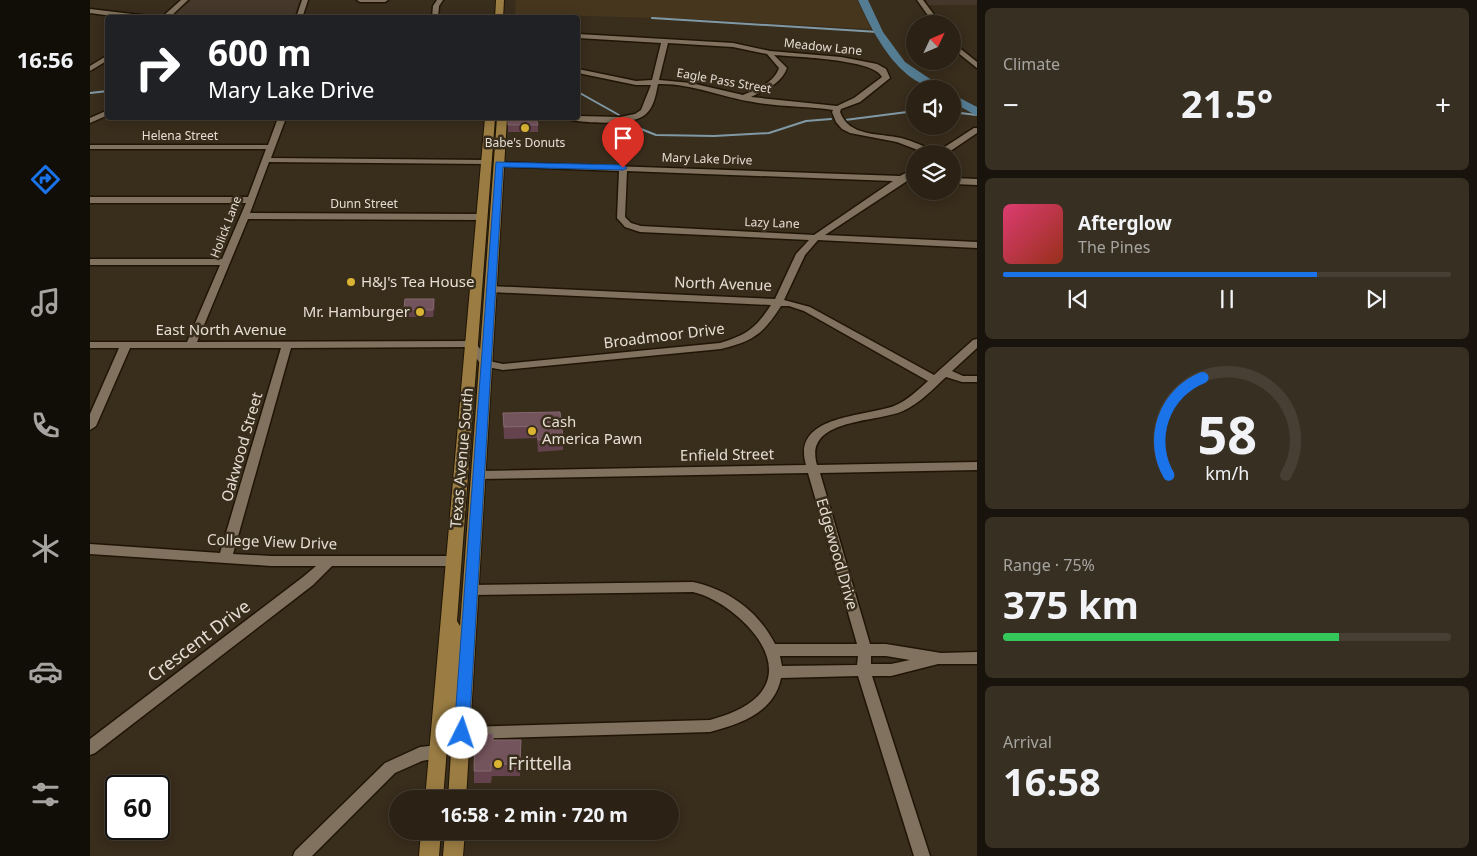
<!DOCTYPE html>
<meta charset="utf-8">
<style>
body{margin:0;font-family:"Noto Sans",sans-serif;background:#372f22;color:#f1f3f6;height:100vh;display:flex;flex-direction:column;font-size:19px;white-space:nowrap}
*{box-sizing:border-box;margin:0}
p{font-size:16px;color:#a6a4a0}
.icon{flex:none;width:28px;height:28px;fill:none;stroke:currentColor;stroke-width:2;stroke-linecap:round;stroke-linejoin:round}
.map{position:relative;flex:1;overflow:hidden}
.details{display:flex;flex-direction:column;gap:8px;padding:8px;background:#18130c;width:500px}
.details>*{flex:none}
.hud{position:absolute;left:15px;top:15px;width:475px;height:105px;border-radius:5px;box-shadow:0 2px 12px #0003,0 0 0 1px #473f34;background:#202124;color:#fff;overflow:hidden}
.needle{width:32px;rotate:46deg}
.buttons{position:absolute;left:816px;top:15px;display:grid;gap:10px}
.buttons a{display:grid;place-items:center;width:55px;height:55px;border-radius:50%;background:#2b2215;box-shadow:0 2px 12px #0003,0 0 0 1px #473f34;font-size:25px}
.speed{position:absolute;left:15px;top:775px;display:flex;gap:10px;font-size:25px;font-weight:700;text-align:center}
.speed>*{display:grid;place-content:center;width:65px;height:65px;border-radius:50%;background:#2b2215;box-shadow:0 2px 12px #0003,0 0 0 1px #473f34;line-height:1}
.speed .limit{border:2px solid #111;border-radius:8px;background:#fff;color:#111}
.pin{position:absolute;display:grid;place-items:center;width:42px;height:42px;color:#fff;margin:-51px -21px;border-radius:50% 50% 50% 0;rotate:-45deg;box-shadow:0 0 5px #0007}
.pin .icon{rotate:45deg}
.me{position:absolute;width:55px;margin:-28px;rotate:4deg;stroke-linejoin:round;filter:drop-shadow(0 0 4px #0008)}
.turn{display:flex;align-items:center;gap:18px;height:105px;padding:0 20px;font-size:22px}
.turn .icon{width:65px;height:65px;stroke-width:2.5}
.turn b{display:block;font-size:35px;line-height:42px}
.big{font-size:38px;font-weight:700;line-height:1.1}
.details .tile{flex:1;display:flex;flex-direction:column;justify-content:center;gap:8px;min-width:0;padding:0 18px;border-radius:8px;background:#372f22}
.details .dial{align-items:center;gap:0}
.dial svg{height:130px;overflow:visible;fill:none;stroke:#473f34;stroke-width:7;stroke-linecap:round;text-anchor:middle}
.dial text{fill:#f1f3f6;stroke:none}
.song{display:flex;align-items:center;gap:15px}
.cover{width:60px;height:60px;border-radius:8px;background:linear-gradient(135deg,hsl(340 70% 55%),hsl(10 70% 35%))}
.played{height:5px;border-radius:2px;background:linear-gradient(90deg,#1a73e8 70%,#473f34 70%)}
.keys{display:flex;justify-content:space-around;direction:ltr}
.heat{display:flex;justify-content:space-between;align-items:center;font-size:28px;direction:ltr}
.charge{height:8px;border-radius:4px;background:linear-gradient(90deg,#34c759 75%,#473f34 0)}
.trip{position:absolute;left:299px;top:790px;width:290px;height:50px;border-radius:25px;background:#2b2215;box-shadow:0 2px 12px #0003,0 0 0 1px #473f34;font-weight:700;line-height:50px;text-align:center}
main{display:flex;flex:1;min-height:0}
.dock{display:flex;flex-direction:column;width:90px;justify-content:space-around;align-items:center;background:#110e08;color:#a6a4a0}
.dock .icon{width:35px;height:35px}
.dock .on{color:#1a73e8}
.dock b{font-size:22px;color:#f1f3f6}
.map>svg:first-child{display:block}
.built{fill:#46361e}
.education{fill:#45372a}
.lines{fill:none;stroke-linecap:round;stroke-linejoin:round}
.stream{stroke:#8099a6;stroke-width:2}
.river{fill:#547c92;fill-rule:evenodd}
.minor-casing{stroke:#201505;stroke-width:3}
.major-casing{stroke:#201505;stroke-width:2}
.minor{fill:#80725e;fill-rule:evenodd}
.major{fill:#9b7d43;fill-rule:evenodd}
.wall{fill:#65434e}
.shaded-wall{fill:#4d3334}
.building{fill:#73535c;stroke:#85696f}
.route{fill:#1a73e8;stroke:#114b97}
.poi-dot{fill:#dab333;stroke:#392d1c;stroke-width:2}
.labels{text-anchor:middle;stroke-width:5;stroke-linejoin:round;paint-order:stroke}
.far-street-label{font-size:12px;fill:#e6ded4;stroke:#392d1c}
.far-poi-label{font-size:12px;fill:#e6ded4;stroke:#392d1c}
.poi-label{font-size:15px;fill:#e6ded4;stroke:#392d1c;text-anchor:start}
.street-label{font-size:15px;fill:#e6ded4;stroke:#392d1c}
.near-street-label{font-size:18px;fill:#e6ded4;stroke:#392d1c}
.near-poi-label{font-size:18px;fill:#e6ded4;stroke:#392d1c;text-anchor:start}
</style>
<main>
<nav class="dock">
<b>16:56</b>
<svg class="icon on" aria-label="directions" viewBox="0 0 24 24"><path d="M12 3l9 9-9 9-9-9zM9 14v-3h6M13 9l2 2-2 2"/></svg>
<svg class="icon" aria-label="music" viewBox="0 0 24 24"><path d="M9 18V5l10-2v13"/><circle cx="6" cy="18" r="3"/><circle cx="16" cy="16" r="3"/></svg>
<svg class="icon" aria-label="phone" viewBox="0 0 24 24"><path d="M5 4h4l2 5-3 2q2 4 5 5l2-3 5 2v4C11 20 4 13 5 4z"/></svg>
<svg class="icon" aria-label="climate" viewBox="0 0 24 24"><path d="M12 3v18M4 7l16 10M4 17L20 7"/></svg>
<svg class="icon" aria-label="car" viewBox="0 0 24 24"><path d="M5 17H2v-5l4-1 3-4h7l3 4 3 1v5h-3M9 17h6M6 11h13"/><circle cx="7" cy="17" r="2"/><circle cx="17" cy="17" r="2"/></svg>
<svg class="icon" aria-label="filters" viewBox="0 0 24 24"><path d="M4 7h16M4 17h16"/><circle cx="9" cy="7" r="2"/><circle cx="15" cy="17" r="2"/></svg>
</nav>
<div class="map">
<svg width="887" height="856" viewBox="0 0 887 856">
<rect width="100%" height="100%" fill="#392d1c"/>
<polygon class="built" points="426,0 767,0 781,29 600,19 425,14"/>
<g class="education">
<polygon points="101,0 210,0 204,17 81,17"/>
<polygon points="837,0 887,0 887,5 838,5"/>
</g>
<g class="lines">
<g class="stream">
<polyline points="562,18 788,32"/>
<polyline points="488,92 529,115"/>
<polyline points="0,93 18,91"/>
<polyline points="862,112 887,115"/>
<polyline points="755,120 825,111"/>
<polyline points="536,123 566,135 624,136 679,133 716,121 741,119"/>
</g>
<g class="river">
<path d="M768,0H778L793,32L815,62L855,89C811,89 784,35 768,0Z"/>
<polygon points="862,94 887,107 887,116 862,102"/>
</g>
<defs>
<g id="minor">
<polygon points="91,0 98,0 79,18 71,18"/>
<polygon points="212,0 218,0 212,18 206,18"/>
<polygon points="267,0 298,0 295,2 270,2"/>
<polygon points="347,0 353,0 349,6 348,18 342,18 343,6"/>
<polygon points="827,0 833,0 851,24 844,24"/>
<polygon points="0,9 59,16 62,18 38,18 0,13"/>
<path d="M488,34L643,43L680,51L751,57L787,64L796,69L800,78L770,102L751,109L750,112C759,137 789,133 811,138C823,141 835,147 847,152L884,128H887V133L856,154H838L807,142L760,133L752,129L746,122L742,112L743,110C717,106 689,107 663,102C631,97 601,83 568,84C566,94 564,107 556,114C543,126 498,123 481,120L480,118H488V116L530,117L545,114L551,110L561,85H546L488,73V69L546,81L562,80L571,43L488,38ZM578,43L643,47L677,54L689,68C684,83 667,89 653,95L601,83L569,80ZM684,55C705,57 784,59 792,77L764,98L747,106L661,97C675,90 691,84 697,68Z"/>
<polygon points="862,42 887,62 887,68 862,48"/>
<polygon points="18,55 18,60 0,71 0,66"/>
<polygon points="18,110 18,115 0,123 0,118"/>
<path d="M188,118H196L181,158L396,160L400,162L396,164L179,162L160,213L392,214L396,217L392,220L158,219L107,342L381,341L385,342L399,361L413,364L630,343C657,335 666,328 681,305L400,292L395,289L400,286L685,299L706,254L719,240L550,232L535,227L527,218L529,171L409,166L405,164L406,162L810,176L825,168V174L817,181L735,235L887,242V248L728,240L715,255L694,300L720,307L844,375L883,340L887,339V348L862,371L873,376H887V382H872L856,377C843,389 830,403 813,411C786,423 713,418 727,465L887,462V470L730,473L780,644H796L851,653L887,652V664H848L801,676H782L840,856H824L768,676L691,678C684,713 650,724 620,732L372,739L367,738L365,733L367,728L372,727L620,720C637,715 655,709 668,696C705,657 640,600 603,592L380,595L375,594L373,590L375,586L380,585L603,582C639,590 668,611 685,644H767L718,473L388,479L382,475L388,471L716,465C701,415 774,417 804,406C817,401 828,390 838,381L714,311L699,306H691C673,334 664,341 631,349L413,370L392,366L378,347L201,348L143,554L181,556H363L368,558L369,561L368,564L363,566H242L223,585L5,753L0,755V739L213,577L226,566H181L0,554V544L130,553L191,348H40L6,426L0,430V414L29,348H0V342H97L130,265H0V259H132L156,203H0V197H158L176,149H0V145H178ZM537,171L803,181L724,235L551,226L541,223L535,217ZM690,656H768L767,665L692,666ZM781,656H796L820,660L801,664H781Z"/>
<polygon points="862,178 887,179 887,185 862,184"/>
<polygon points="348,745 353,747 355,752 353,757 332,761 305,773 222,856 203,856 205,851 295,763 330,747"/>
</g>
<g id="major">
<polygon points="406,0 414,0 413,18 405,18"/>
<polygon points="395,118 405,118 367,621 370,626 407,118 417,118 376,799 358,799 362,737 358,735 353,799 335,799"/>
<polygon points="331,831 351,831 349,856 329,856"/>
<polygon points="355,831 375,831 373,856 353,856"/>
</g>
</defs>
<use href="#minor" class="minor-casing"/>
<use href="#major" class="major-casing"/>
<use href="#minor" class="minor"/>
<use href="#major" class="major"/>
</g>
<g class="wall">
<rect x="418" y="125" width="30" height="7"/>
<polygon points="344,299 345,307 343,317 315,317 314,309"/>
<polygon points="470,412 473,438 473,450 448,452 447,438 414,439 413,413"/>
<polygon points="403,734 403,740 431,740 430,776 402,776 401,783 384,783 384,771"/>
</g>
<polygon class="shaded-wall" points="344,299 345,307 343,317 343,310"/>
<g class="building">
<polygon points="418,118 446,118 448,125 418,125"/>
<polygon points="315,299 344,299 343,310 314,309"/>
<polygon points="470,412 473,438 448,440 447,426 414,427 413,413"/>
<polygon points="385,733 403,734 403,740 431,740 430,764 401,764 401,771 384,771"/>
</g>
<polygon class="route" points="406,162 533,165 537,168 533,170 413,167 379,733 377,737 372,739 366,737 364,733"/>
<g class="poi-dot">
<circle cx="435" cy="128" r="5"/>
<circle cx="261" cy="282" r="5"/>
<circle cx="330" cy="312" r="5"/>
<circle cx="442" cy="431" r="5"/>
<circle cx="408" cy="764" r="5"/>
</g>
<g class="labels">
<g class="far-street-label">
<text transform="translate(733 47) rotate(6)" y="4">Meadow Lane</text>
<text transform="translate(634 81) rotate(10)" y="4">Eagle Pass Street</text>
<text x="90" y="140">Helena Street</text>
<text transform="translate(617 159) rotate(2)" y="4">Mary Lake Drive</text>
<text x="274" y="208">Dunn Street</text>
<text transform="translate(682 223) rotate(2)" y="4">Lazy Lane</text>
<text transform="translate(136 227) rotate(-69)" y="4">Holick Lane</text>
</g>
<g class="far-poi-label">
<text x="435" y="147">Babe's Donuts</text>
</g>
<g class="poi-label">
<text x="271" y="287">H&amp;J's Tea House</text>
<text x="320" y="317" text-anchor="end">Mr. Hamburger</text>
<text x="452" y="427">Cash<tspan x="452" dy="17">America Pawn</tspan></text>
</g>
<g class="street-label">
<text transform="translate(633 284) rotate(2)" y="5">North Avenue</text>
<text x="131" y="335">East North Avenue</text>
<text transform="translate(574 336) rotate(-7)" y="5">Broadmoor Drive</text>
<text transform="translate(152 447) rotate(-74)" y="5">Oakwood Street</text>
<text transform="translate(637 455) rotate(-1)" y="5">Enfield Street</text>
<text transform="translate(372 458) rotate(-85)" y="5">Texas Avenue South</text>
<text transform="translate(182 542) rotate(2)" y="5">College View Drive</text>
<text transform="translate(747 554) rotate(74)" y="5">Edgewood Drive</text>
</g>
<g class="near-street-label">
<text transform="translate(109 641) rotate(-37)" y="6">Crescent Drive</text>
</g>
<g class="near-poi-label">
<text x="418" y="770">Frittella</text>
</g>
</g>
</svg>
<div class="buttons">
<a><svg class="needle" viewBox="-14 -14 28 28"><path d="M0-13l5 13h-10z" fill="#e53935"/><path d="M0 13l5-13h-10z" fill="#a6a4a0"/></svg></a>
<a><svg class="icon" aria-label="sound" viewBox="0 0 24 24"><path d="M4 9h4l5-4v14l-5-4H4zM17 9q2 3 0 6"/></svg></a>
<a><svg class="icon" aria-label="layers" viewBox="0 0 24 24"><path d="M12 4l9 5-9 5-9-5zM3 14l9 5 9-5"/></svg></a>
</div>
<div class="speed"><div class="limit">60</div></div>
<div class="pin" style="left:533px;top:168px;background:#d93025"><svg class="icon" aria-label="arrive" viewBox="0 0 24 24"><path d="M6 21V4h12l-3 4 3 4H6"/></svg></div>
<svg class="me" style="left:372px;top:733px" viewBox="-20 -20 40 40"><circle r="19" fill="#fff"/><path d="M0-13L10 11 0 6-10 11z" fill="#1a73e8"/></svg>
<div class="trip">16:58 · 2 min · 720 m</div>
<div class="hud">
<div class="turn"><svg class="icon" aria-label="right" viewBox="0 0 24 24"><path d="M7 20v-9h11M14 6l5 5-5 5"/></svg><div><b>600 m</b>Mary Lake Drive</div></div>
</div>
</div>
<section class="details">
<div class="tile"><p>Climate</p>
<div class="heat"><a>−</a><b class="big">21.5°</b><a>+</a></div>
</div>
<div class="tile">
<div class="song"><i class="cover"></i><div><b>Afterglow</b><p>The Pines</p></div></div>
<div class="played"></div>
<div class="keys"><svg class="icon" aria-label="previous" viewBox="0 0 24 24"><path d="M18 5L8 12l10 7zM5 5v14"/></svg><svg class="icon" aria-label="pause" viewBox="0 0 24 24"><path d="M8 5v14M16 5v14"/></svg><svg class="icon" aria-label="next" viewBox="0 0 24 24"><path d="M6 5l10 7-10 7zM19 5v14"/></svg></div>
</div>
<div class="tile dial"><svg viewBox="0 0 100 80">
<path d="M14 69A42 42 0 1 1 86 69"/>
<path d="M14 69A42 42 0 0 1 35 9" stroke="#1a73e8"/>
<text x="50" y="56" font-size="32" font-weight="700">58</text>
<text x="50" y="72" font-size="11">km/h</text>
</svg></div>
<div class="tile"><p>Range · 75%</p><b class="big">375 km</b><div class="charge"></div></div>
<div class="tile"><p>Arrival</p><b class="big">16:58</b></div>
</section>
</main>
